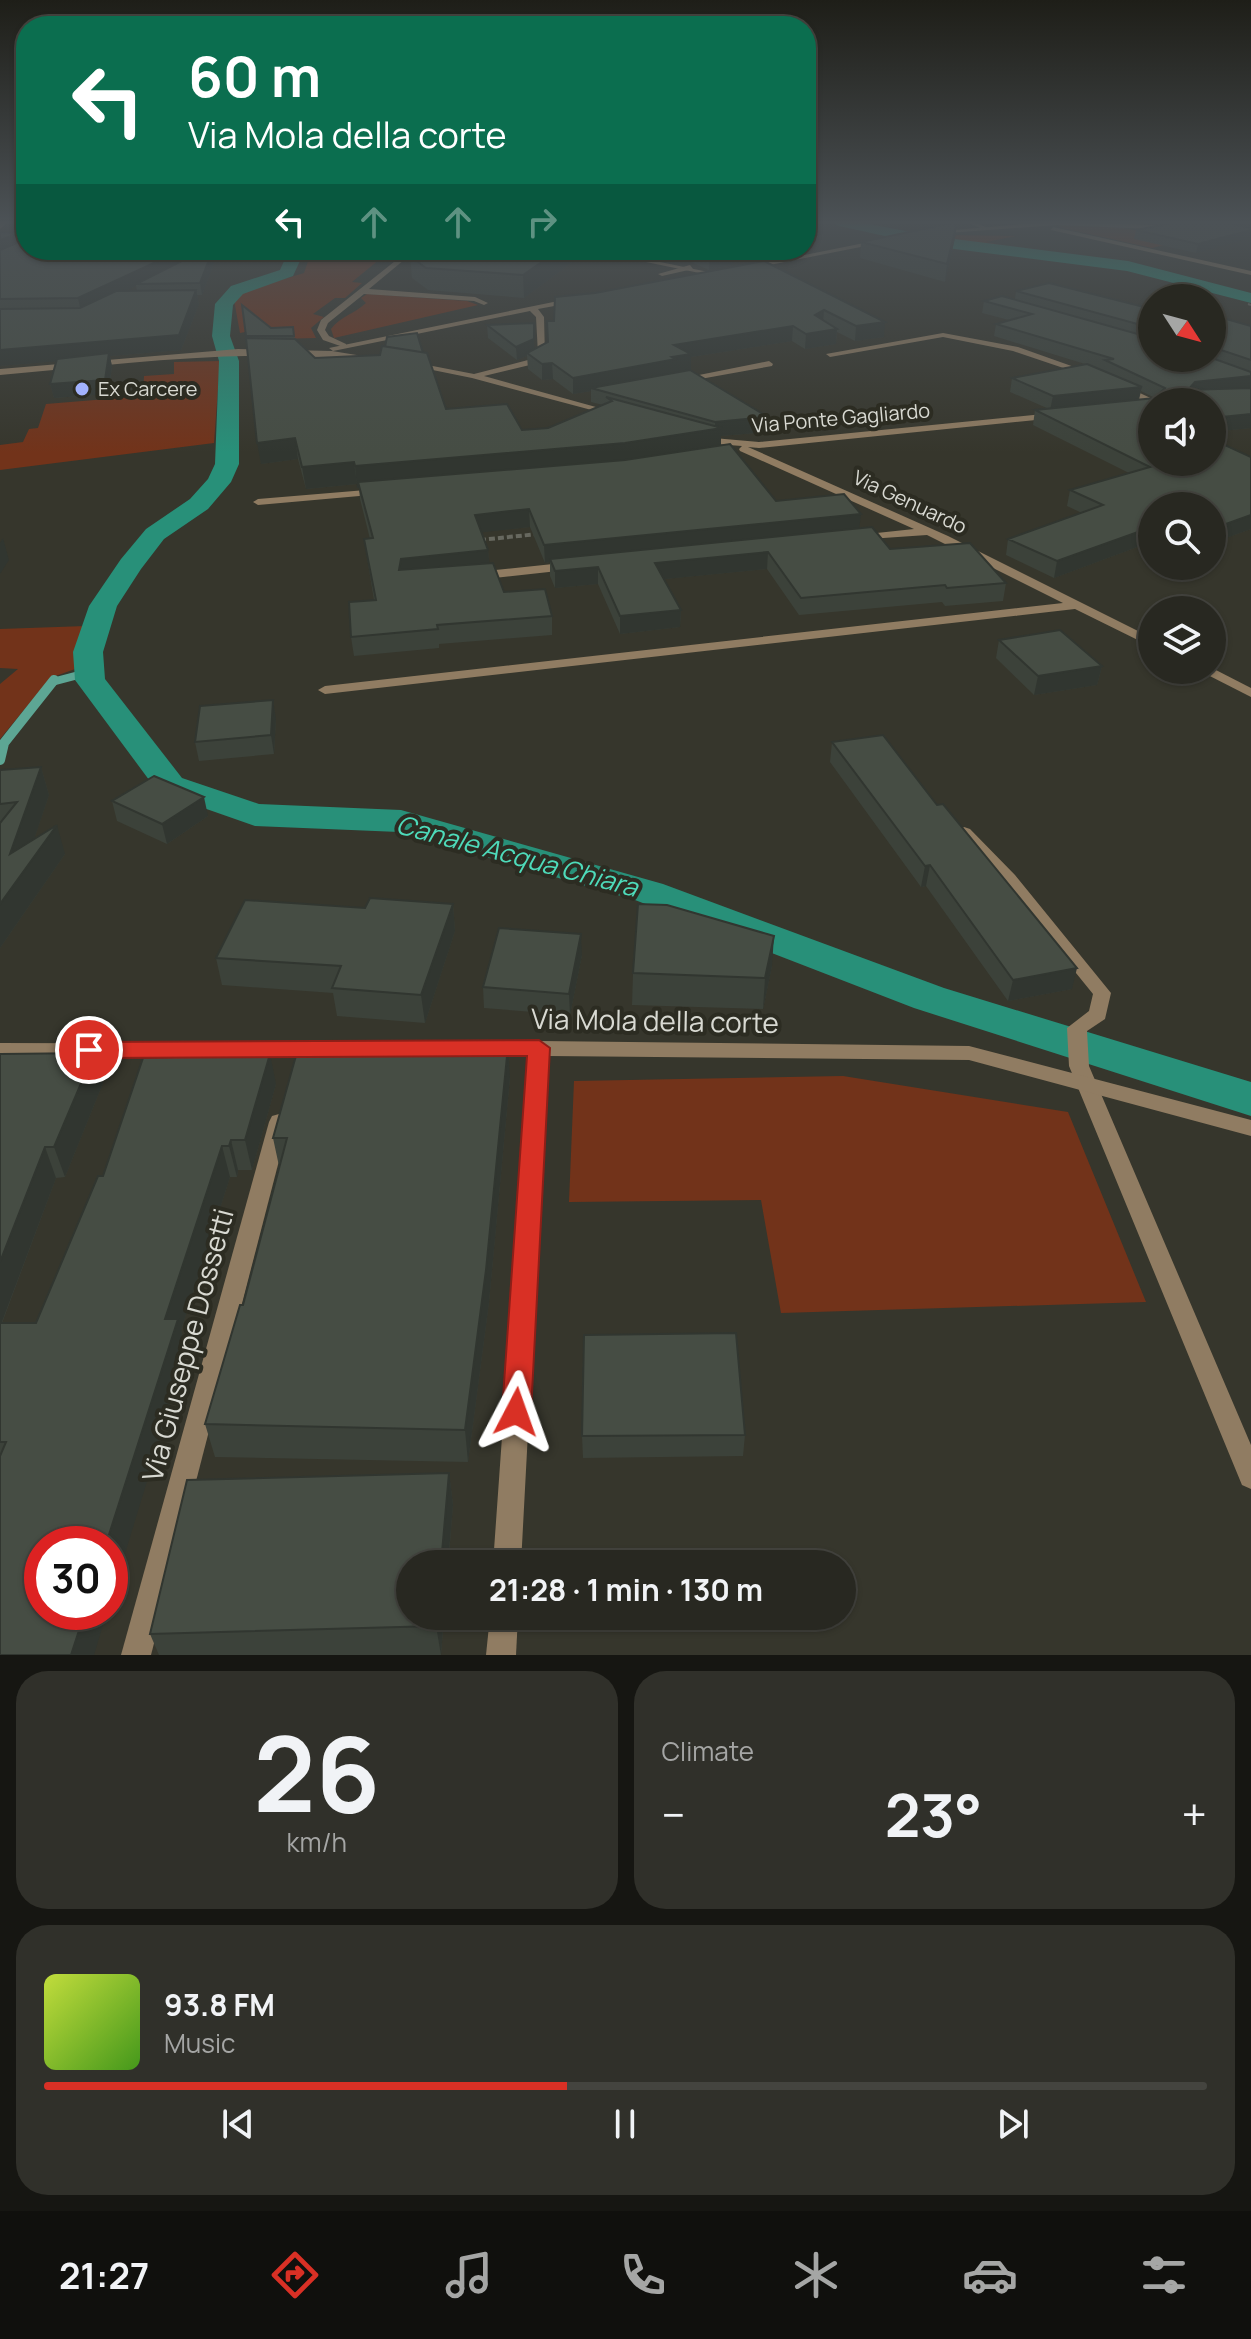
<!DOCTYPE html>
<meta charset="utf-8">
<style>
body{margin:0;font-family:Manrope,sans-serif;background:#30302a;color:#f1f3f6;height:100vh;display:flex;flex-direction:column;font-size:30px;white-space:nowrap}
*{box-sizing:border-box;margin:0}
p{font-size:26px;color:#a5a6a5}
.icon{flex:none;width:44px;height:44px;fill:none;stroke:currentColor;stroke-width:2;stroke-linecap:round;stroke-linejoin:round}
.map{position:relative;height:1655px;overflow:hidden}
.side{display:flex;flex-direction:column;gap:16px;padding:16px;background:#161612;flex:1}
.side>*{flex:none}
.hud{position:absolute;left:16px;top:16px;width:800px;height:244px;border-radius:32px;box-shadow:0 2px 6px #0004,0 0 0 2px #44443f;background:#0b6e4f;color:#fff;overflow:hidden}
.needle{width:52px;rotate:126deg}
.fabs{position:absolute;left:1138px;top:284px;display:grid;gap:16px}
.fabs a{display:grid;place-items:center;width:88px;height:88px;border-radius:50%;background:#282821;box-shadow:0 2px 6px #0004,0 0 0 2px #44443f;font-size:40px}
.speed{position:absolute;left:24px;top:1526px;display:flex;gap:16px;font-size:40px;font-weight:700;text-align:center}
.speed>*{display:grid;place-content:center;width:104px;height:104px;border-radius:50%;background:#282821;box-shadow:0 2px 6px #0004,0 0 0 2px #44443f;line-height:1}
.speed .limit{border:12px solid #d22;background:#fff;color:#111}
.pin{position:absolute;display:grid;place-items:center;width:68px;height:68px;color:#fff;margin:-34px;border:4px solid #fff;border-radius:50%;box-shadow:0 2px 8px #0007}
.me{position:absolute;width:88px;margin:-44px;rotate:4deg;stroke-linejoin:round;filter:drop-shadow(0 0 6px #0008)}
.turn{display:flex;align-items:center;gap:28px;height:168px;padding:0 40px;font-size:36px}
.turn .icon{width:104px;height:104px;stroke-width:2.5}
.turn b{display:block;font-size:56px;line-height:68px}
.lanes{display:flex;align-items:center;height:76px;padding:0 40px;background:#0003;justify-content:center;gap:40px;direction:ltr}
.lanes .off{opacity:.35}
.big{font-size:60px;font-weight:700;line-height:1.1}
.side .tile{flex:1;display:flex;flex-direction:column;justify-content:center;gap:12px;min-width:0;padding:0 28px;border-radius:32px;background:#30302a}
.side .dial{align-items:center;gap:0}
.dial b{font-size:104px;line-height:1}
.song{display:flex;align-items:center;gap:24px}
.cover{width:96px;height:96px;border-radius:12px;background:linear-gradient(135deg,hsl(70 70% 55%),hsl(100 70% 35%))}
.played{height:8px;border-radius:4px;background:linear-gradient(90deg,#d93025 45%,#44443f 45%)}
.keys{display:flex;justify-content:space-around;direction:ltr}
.heat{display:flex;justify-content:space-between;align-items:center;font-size:44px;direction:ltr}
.side .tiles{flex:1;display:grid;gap:16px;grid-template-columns:1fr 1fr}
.tile:last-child{grid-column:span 2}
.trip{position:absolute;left:396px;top:1550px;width:460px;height:80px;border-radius:40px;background:#282821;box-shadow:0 2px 6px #0004,0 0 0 2px #44443f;font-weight:700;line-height:80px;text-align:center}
.tabs{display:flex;height:128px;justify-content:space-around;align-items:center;background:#10100d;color:#a5a6a5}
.tabs .icon{width:56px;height:56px}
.tabs .active{color:#d93025}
.tabs b{font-size:36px;color:#f1f3f6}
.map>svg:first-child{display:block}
.green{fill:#72331a}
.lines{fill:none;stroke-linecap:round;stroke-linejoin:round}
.stream-far1{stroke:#5da694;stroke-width:8}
.stream{stroke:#5da694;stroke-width:10}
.canal{fill:#289079;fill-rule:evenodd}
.path-far1{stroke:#67685f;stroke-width:2;stroke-dasharray:4 2;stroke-linecap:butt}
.path{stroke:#67685f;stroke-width:4;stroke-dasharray:6 3;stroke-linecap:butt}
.lane{fill:#907c62;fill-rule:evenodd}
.street{fill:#907c62;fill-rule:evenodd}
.primary{fill:#ebc28b;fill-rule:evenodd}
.wall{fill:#3c423a;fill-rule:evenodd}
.shaded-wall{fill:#313630}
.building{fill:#464d44;stroke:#313630;stroke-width:2}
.route{fill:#d93025;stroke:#8d1f18;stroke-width:2}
.poi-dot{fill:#a2b2fd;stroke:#2c2c22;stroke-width:3}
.labels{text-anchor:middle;stroke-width:8;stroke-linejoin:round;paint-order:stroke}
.far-poi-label{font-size:20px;fill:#d8d9d2;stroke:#2c2c22;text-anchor:start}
.far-street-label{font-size:20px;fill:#d8d9d2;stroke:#2c2c22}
.water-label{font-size:26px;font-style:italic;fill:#4edbba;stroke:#2c2c22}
.near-street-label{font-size:28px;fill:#d8d9d2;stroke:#2c2c22}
</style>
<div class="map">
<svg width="1251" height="1655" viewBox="0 0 1251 1655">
<rect width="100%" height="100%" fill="#36362c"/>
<g class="green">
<polygon points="1060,225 1124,228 1184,240 1152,248 1071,230 1059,227"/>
<polygon points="953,235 1016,236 986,242 1063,257 924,238"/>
<polygon points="312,250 391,250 352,282 362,283 345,298 335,298 313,314 324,317 311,328 316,338 277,339 250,331 240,333 234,300 247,290 304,273"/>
<path d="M367,294L467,301L478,305L334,338L331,329C341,316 354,314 366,303L361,298Z"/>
<polygon points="220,361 214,443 0,470 0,445 23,442 29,429 38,428 46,404 143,396 144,376 174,374 174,362"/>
<polygon points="86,626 78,668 50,678 0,739 0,684 18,669 0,668 0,629"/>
<polygon points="843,1076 1068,1112 1146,1302 781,1313 761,1200 569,1202 574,1081"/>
</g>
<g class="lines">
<polyline class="stream-far1" points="52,682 90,672"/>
<polyline class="stream" points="0,760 4,743 54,680"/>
<g class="canal">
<polygon points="832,222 859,222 931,236 1128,261 1251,293 1251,303 1127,271 931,246 839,226"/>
<polygon points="289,250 305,250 293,276 243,294 233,305 230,336 239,361 239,464 231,482 208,509 164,539 141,569 117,606 103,652 105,679 182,778 259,804 401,810 663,884 944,988 1251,1082 1251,1116 914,1008 635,900 399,832 255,826 158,792 75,680 73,652 89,606 121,559 146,529 190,499 208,479 215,464 219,361 212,336 215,304 231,286 280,270"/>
</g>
<polyline class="path-far1" points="1248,304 1251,305"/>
<polyline class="path" points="480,540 538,534"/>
<g class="lane">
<polygon points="966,222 974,222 988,228 983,229"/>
<polygon points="409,250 416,250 369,289 475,297 488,303 484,305 474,301 364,294 328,323 325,330 329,336 346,344 346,348 323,340 317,330 321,320"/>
<polygon points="690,265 693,269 662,276 658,274"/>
<polygon points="964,827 970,829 1015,875 1111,993 1105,1019 1087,1031 1089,1066 1251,1445 1251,1489 1242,1485 1069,1066 1067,1028 1089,1011 1093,994 1003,883 958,835 956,832"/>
</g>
<g class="street">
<polygon points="2,222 8,222 0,229 0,223"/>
<polygon points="1047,222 1153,225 1202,222 1153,229 1057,225 934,234 931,232"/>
<polygon points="1053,227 1251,271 1251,275 1051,230"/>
<polygon points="879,240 881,243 749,269 745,267"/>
<polygon points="588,250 602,250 718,274 714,276"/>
<polygon points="573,298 576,302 538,309 544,317 545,357 534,364 484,376 614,412 614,416 472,378 408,365 412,362 474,374 528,360 538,354 536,317 530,311 333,351 329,348"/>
<polygon points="943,333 1018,347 1094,374 1090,377 1013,351 943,337 830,357 826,354"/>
<path d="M238,349L332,351L381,359L377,362C251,346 126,364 0,375V369Z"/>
<polygon points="769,361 773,364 772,366 678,383 674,380"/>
<polygon points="1119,386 1125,386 1159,402 1151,404 1119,390"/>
<polygon points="1053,413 1058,416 1056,418 759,448 748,447 948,536 1152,638 1152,647 1075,609 325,694 318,690 325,686 1063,603 927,535 854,540 852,538 858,535 914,529 740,451 739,449 742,446 702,443 697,440 702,437 759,442"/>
<polygon points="378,489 382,490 382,494 258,505 253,502 258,499"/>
<polygon points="572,562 576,563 576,569 476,580 470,576 476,572"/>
<polygon points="1212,668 1251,688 1251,697 1198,670"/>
<polygon points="539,1041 969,1046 1251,1120 1251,1136 969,1060 548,1056 521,1564 493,1564 529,1056 479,1054 476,1049 479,1044 486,1042"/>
<polygon points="0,1043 327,1044 334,1046 337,1051 334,1056 327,1058 0,1057"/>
<polygon points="279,1114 286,1116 289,1122 151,1655 121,1655 269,1122 272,1116"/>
<polygon points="490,1616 518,1616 516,1655 486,1655"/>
</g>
<polygon class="primary" points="26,236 26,242 0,244 0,238"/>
</g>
<g class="wall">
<polygon points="957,222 955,238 945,282 860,258 861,242"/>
<polygon points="1251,228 1196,253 1134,239 1136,230"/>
<path d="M0,232L21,241L26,250H199L197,252L214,263L202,295H197L199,304L181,350L110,356L112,367L108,394L54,398L50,384L57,361L0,366ZM136,286L137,291H125Z"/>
<polygon points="416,250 579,250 579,257 524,298 428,290 412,278 410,256"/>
<polygon points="637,250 738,250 732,265 709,270 691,262 660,258"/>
<polygon points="764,261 884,337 855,341 837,332 836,344 805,349 792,341 691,357 691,370 676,373 768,417 768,432 721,436 721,445 776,501 860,528 890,549 1006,583 1003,601 945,606 942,602 799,615 767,569 664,579 681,610 680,627 620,634 598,584 555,588 550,576 550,562 545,563 530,527 482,532 488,550 489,563 504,592 552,616 552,635 439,644 439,648 354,656 351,637 374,600 364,539 370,539 360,499 359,488 357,488 357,484 306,489 298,459 261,464 242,305 271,328 294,336 295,339 315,358 423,353 446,409 522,430 548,428 603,405 591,402 591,391 573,394 553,379 542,380 528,369 527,356 517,360 488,338 487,325 535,349 548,342 554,321 595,293"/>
<path d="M1016,291L1152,309V358H1212V315L1251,326V428L1212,432V402H1152L1251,529L1212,543V506H1152V545L1148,543L1054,578L1006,555L1008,539L1082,513L1067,506L1070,490L1129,473L1033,425L1035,410L1049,409L1010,392L1012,378L1085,364L994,336L996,324L1009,320L982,313L984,301L1015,299ZM1141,391L1155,398L1139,400Z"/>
<polygon points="999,640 1102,666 1097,685 1034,695 996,658"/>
<polygon points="276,719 274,754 199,761 195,742"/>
<polygon points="832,742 937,805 1072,989 1008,1001 926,886 921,887 830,762"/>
<polygon points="41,767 49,795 34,839 65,854 0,948 0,770"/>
<polygon points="112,801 208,816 167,844 117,821"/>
<polygon points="453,904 455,931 425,1023 337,1016 333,993 222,985 216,958 365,908"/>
<polygon points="582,955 570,1015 484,1008 483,987"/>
<polygon points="772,966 763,1009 632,1005 633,973"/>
<polygon points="0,1054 103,1083 65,1177 56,1178 2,1323 36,1323 103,1176 276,1084 252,1170 238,1170 237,1177 230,1177 181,1330 187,1350 0,1655"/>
<polygon points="510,1077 489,1302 468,1462 215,1457 205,1424 243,1305 279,1166 273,1138"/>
<polygon points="745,1435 743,1456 583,1458 582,1436"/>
<polygon points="449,1473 453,1505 441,1655 159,1655 150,1634"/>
</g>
<g class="shaded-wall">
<polygon points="957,222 955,238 945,282 947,264"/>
<polygon points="1251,230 1251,238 1196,253 1198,244"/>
<polygon points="19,233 22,245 0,254 0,240"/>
<polygon points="182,250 199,250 188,261 136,284 136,286 81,312 78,298"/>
<polygon points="559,250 579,250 579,257 524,298 523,275"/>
<polygon points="726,250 738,250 732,265 709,270 710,253"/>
<polygon points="212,252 214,263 202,295 200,283"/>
<polygon points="196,290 199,304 181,350 110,356 112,367 108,394 54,398 50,384 109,357 0,366 0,350"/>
<polygon points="824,310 823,324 815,315"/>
<polygon points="885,322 884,337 855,341 856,326"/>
<polygon points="793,326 792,341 691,357 691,370 591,388 591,391 573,394 573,378 674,345"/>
<polygon points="837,329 836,344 805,349 806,334"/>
<polygon points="534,339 535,352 527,353 527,356 517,360 516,347"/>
<polygon points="552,363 553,379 542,380 542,364"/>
<polygon points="1251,376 1251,389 1188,390 1195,382"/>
<polygon points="1142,387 1138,401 1050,410 1053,396"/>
<polygon points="1251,414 1251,428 1212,432 1212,418"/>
<polygon points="768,417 768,432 721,436 721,449 625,464 358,482 359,488 357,488 355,466 715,429 715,422"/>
<polygon points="295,438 298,459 261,464 257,443"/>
<polygon points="354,462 357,484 306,489 302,467"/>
<polygon points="529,509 530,527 476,533 475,515"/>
<polygon points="861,514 859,531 550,559 550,562 545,563 544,545"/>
<polygon points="1251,515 1251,529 1212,543 1212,529"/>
<polygon points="1152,527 1148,543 1054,578 1057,561"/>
<polygon points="3,538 9,560 0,574 0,543"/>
<polygon points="488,550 490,568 399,570 401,559"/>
<polygon points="768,552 767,569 655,580 655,563"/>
<polygon points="598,567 598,584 555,588 555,571"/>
<polygon points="681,610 680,627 620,634 620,616"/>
<polygon points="1102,666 1097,685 1034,695 1038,676"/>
<polygon points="273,700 276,719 274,754 271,735"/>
<polygon points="41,767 49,795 23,872 57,825 65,854 0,948 0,904 10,854"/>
<polygon points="204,797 208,816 167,844 162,824"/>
<polygon points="930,865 926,886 921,887 925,866"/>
<polygon points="453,904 455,931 425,1023 421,995"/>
<polygon points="581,934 582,955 570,1015 569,994"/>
<polygon points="774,936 772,966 763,1009 765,978"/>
<polygon points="1077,968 1072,989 1008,1001 1013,980"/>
<polygon points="508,1046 510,1077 489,1302 468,1462 465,1430"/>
<polygon points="94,1053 103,1083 65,1177 54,1147"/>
<polygon points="270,1054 276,1084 252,1170 245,1140"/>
<polygon points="231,1140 238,1170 237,1177 229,1146"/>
<polygon points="222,1146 230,1177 181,1330 187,1350 110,1603 110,1544 106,1544 165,1319"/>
<polygon points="45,1147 56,1178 0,1327 0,1262"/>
<polygon points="449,1473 453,1505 448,1564 441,1564"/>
<polygon points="85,1612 107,1612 94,1655 71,1655"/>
<polygon points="437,1616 444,1616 441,1655 436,1626"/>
</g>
<g class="building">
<polygon points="957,222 947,264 861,242"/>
<polygon points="1177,222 1223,222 1251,228 1251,230 1198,244 1136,230"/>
<polygon points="0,232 19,233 0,240"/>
<polygon points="26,239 26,250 182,250 78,298 0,299 0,250"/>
<polygon points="416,250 559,250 523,275 426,268 410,256"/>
<polygon points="702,250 726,250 710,253"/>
<polygon points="188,252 212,252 200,283 136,284 188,258"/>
<polygon points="764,261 885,322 856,326 824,310 815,315 837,329 806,334 793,326 674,345 691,354 672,357 676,359 573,378 552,363 542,364 527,353 548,342 547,321 554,321 555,297 595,293"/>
<polygon points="1049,283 1152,309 1152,328 1016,291"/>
<polygon points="196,290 179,335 0,350 0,309 80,308 116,291"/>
<polygon points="1002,296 1152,338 1152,358 1212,358 1251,372 1251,376 1195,382 1188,390 1251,388 1251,414 1212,418 1212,402 1152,402 1152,462 1212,462 1212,439 1251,457 1251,515 1212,529 1212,506 1152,506 1152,527 1057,561 1008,539 1103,505 1070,490 1150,467 1035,410 1155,398 1165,388 1105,360 1114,359 996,324 1032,314 984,301"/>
<polygon points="242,305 271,328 293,327 294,336 246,336"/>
<polygon points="1212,315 1251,326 1251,360 1212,347"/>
<polygon points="534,323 534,339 516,347 487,325"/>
<polygon points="417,333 423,353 385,347 387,337"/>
<polygon points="246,338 295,339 315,358 380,355 382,346 427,353 446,409 507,404 522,430 548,428 612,401 606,397 722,428 625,443 355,466 354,462 302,467 295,438 257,443"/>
<polygon points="109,353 105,380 50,384 57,359"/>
<polygon points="1087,364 1142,387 1053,396 1012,378"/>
<polygon points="690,370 768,417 715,422 591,388"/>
<polygon points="730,444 776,501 844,494 861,514 544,545 529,509 475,515 488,550 401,559 399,570 493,563 504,592 545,589 552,616 437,625 438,629 351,637 349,602 376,600 364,539 373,538 358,482 625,460"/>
<polygon points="872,527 890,549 970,543 1006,583 947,588 945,585 801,598 768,552 655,563 681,610 620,616 598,567 555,571 550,559"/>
<polygon points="1060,630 1102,666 1038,676 999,640"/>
<polygon points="273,700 271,735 195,742 200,706"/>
<polygon points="883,735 937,805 943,804 1077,968 1013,980 930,865 925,866 832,742"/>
<polygon points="41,767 10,854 57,825 0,904 0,823 17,802 0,804 0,770"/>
<polygon points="154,776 204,797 162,824 112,801"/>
<polygon points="370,898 453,904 421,995 332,988 341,966 216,958 245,900 365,908"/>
<polygon points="638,904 667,905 774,936 765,978 633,973"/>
<polygon points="499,928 581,934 569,994 483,987"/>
<polygon points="308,1044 508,1046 486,1270 465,1430 205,1424 240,1305 243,1305 287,1138 273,1138 297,1052 305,1052"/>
<polygon points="94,1053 54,1147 45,1147 0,1262 0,1054"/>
<polygon points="270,1054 245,1140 231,1140 229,1146 222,1146 165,1319 178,1319 106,1544 42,1544 42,1612 85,1612 71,1655 0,1655 0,1456 6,1442 0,1442 0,1323 36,1323 98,1176 103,1176 143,1058"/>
<polygon points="736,1333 745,1435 582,1436 584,1335"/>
<polygon points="449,1473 441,1564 410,1564 410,1616 437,1616 436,1626 150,1634 187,1480"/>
</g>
<linearGradient id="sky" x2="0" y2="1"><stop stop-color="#1e1e18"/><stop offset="0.49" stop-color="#4c5256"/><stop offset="1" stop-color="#4c5256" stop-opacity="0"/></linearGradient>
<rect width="1251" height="453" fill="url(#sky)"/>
<polygon class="route" points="539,1040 550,1048 531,1412 526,1422 516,1425 506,1422 502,1412 527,1056 89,1058 78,1050 89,1042"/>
<circle class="poi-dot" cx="82" cy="389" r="8"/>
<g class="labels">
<g class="far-poi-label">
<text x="98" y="396">Ex Carcere</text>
</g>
<g class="far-street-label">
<text transform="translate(841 418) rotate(-5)" y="7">Via Ponte Gagliardo</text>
<text transform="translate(910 502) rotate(25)" y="7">Via Genuardo</text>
</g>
<g class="water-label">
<text transform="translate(517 856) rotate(15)" y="9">Canale Acqua Chiara</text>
</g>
<g class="near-street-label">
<text transform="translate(655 1021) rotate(1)" y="10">Via Mola della corte</text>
<text transform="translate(188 1345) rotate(-75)" y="10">Via Giuseppe Dossetti</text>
</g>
</g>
</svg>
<div class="fabs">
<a><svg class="needle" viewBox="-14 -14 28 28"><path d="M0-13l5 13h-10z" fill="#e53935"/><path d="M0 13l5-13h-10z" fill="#a5a6a5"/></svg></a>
<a><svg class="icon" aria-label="sound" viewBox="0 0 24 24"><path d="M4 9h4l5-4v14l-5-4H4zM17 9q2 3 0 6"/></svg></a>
<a><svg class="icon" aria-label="search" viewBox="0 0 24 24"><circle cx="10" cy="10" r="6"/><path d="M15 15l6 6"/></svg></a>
<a><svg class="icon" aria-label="layers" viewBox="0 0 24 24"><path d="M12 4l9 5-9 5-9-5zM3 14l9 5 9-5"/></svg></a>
</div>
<div class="speed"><div class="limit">30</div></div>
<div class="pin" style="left:89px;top:1050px;background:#d93025"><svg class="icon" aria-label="arrive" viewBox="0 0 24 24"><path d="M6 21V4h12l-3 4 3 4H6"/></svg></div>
<svg class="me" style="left:516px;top:1412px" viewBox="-20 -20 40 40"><path d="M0-17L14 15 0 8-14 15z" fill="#d93025" stroke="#fff" stroke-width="4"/></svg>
<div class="trip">21:28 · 1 min · 130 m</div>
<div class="hud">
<div class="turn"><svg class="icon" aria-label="left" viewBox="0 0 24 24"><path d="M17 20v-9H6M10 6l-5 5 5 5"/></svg><div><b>60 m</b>Via Mola della corte</div></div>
<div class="lanes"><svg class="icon" aria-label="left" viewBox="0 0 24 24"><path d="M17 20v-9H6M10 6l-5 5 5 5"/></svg><svg class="icon off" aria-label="ahead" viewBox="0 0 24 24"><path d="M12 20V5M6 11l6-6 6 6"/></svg><svg class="icon off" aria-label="ahead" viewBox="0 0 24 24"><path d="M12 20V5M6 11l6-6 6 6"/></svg><svg class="icon off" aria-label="right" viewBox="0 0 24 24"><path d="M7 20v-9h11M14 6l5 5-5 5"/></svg></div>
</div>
</div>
<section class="side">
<div class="tiles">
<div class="tile dial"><b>26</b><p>km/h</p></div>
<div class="tile"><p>Climate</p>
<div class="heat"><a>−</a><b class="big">23°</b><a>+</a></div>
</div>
<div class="tile">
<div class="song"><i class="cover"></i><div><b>93.8 FM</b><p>Music</p></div></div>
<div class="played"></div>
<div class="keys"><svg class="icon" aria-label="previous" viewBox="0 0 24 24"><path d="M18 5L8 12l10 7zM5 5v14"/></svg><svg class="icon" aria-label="pause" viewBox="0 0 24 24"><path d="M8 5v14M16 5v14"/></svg><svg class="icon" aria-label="next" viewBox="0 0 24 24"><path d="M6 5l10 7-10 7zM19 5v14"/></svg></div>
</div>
</div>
</section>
<nav class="tabs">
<b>21:27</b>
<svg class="icon active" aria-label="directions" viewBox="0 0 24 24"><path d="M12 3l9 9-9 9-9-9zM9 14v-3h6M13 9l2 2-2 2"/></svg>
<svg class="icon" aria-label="music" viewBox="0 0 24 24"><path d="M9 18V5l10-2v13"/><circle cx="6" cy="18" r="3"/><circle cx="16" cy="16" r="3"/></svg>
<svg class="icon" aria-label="phone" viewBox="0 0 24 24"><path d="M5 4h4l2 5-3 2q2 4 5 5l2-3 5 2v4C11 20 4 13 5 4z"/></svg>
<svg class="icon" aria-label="climate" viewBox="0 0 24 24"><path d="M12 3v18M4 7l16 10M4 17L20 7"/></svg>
<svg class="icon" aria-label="car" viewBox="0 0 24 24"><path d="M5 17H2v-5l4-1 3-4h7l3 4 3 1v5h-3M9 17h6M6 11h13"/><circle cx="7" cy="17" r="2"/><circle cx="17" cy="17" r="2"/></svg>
<svg class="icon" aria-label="filters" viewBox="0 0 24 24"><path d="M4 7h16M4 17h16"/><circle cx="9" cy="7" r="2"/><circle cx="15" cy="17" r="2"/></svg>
</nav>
